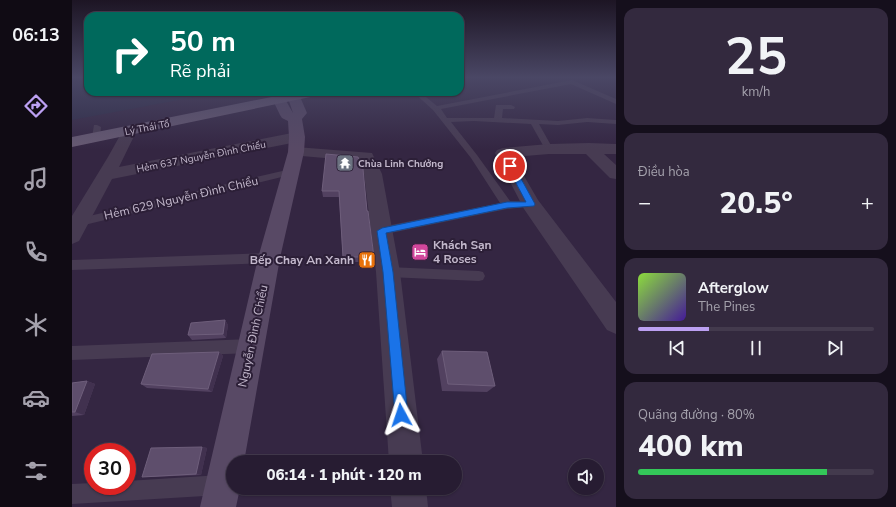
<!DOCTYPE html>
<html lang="vi">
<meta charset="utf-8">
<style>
body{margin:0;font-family:"Nunito Sans",sans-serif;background:#33293e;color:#f1f3f6;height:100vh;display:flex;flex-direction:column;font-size:15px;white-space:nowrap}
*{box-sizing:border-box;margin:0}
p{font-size:13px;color:#a4a1ac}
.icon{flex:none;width:22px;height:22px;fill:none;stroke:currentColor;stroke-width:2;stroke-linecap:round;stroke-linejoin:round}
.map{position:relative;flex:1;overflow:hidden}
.sheet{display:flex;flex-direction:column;gap:8px;padding:8px;background:#150f1c;width:280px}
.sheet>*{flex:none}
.guide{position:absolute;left:12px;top:12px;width:380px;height:84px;border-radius:12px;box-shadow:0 1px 3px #0004,0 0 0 1px #433a4d;background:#00695c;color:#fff;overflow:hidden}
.tools{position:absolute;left:496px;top:459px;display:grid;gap:8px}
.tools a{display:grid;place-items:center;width:36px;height:36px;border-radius:50%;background:#271c32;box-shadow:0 1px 3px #0004,0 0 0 1px #433a4d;font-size:20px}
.speed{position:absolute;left:12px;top:443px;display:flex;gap:8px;font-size:20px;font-weight:700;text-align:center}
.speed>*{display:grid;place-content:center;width:52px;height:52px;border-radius:50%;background:#271c32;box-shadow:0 1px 3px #0004,0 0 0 1px #433a4d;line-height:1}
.speed .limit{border:6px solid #d22;background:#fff;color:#111}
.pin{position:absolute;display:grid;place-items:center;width:34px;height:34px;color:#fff;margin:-17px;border:2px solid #fff;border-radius:50%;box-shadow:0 1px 4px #0007}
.me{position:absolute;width:44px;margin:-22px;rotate:355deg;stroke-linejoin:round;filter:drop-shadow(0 0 3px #0008)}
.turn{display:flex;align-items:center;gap:14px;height:84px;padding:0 20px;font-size:18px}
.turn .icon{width:52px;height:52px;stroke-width:2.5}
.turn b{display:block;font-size:28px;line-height:34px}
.big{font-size:30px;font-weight:800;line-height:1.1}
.sheet .tile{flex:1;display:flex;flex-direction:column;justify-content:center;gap:6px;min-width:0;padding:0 14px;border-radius:12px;background:#33293e}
.sheet .dial{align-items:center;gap:0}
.dial b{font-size:52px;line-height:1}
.song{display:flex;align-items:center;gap:12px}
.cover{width:48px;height:48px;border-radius:6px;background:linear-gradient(135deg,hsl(90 70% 55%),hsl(260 70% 35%))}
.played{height:4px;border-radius:2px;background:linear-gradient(90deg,#bca0f2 30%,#433a4d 30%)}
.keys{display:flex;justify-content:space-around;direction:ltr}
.heat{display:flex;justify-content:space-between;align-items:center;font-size:22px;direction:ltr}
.charge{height:6px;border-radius:3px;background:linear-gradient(90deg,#34c759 80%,#433a4d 0)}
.trip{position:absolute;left:154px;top:455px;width:236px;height:40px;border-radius:20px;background:#271c32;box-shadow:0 1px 3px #0004,0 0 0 1px #433a4d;font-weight:800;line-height:40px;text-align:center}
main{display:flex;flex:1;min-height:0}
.menu{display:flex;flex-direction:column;width:72px;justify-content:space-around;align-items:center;background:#100b14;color:#a4a1ac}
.menu .icon{width:28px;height:28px}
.menu .selected{color:#bca0f2}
.menu b{font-size:18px;color:#f1f3f6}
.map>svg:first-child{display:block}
.green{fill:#2d2b46}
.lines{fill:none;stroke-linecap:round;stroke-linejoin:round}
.lane{fill:#473b52;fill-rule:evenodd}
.street{fill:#473b52;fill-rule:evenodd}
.secondary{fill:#584965;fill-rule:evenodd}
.primary{fill:#665972;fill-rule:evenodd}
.wall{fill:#524160}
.shaded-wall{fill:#41314f}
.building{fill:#5e4e6c;stroke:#6e5e7b}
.route{fill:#1a73e8;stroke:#114b97}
.labels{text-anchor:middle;stroke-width:4;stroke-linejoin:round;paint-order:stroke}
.far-street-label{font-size:10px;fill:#c3b8cc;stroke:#2c1f37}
.far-poi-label{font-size:10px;font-weight:bold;fill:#c3b8cc;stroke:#2c1f37;text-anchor:start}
.street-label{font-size:12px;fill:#c3b8cc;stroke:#2c1f37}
.poi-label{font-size:12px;font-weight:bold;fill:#c3b8cc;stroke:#2c1f37;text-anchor:start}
</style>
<main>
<nav class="menu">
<b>06:13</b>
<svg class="icon selected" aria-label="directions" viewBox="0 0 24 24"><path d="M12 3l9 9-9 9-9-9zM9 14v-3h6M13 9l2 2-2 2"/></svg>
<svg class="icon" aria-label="music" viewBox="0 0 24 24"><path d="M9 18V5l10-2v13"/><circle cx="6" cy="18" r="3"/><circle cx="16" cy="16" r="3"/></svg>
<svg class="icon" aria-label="phone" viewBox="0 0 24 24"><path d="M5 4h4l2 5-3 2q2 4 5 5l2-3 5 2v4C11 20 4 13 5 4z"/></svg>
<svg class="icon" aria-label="climate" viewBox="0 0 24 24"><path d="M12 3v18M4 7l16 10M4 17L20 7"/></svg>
<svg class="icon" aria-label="car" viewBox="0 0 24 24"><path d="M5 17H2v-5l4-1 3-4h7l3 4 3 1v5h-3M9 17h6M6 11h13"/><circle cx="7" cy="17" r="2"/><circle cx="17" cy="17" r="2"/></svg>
<svg class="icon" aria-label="filters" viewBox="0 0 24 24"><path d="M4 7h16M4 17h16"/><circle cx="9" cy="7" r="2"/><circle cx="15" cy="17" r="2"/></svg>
</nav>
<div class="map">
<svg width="544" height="507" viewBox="0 0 544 507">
<rect width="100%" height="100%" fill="#342642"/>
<polygon class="green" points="0,78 16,78 16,92 150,92 0,120"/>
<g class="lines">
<g class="lane">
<polygon points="500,80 544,99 544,104 499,84 369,109 375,118 422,118 424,105 439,105 443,107 442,109 431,109 430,118 486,121 515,118 544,120 544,124 515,122 486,125 467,124 481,149 477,152 473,149 459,124 402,121 379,122 405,155 438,201 463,202 464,204 463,206 435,209 309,235 305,234 303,231 305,228 309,227 428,203 399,158 361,110 341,92 348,92 365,106"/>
<polygon points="22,125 25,125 29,127 28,137 24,139 20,137"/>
<polygon points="219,169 222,170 224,172 222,174 0,228 0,220"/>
<polygon points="197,253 201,255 203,258 201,261 197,263 0,270 0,260"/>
<polygon points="316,267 407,271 411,272 413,276 411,280 407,281 316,277 312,276 310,272 312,268"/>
<polygon points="179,339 184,341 186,346 184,351 179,353 0,360 0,346"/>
<polygon points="149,475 156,478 159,485 156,492 149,495 0,504 0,484 21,483 21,486 55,486 55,481"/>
</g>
<g class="street">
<polygon points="58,126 63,127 65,130 47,167 225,132 230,134 233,137 230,140 225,142 40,179 7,241 0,244 0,216 36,157 51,130 53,127"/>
<polygon points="517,143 544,144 544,154 532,154 544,165 544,179 538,178 514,154 477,154 441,157 466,200 544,302 544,334 535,330 452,209 423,153 425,150 431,148 477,144"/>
<polygon points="224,147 300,153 310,174 328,272 351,462 317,462 304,272 292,174 287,161 218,155 216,152 218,149"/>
<polygon points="318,488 354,488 356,507 320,507"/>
</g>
<polygon class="secondary" points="197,92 209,92 221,113 214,92 226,92 235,113 230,119 233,137 232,152 208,258 172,462 161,462 161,488 168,488 164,507 128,507 186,258 216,152 217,137 216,121 210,118 208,115"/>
<polygon class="primary" points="224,92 249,92 247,95 243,96 0,147 0,137"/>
</g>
<g class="wall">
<polygon points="291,169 295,211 302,257 301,262 271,262 267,197 251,197 250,191"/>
<polygon points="153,320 156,325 154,338 120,340 116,335"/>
<polygon points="370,351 423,386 415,392 370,391 365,359"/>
<polygon points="147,352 151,356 140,392 75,388 69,384"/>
<polygon points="15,381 23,384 12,415 0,416 0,383"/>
<polygon points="130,447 135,448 129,475 77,477 70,477"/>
</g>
<g class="shaded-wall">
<polygon points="153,320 156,325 154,338 151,334"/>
<polygon points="147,352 151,356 140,392 136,389"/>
<polygon points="15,381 23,384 12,415 3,412"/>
<polygon points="130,447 135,448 129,475 124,474"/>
</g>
<g class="building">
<polygon points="254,154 286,157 291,169 295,211 296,211 302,257 271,257 267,191 250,191"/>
<polygon points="153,320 151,334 116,335 119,323"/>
<polygon points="370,351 415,352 423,386 376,384"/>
<polygon points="147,352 136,389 69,384 80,354"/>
<polygon points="15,381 3,412 0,412 0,383"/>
<polygon points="130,447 124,474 70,477 79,448"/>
</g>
<linearGradient id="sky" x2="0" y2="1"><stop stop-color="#1d1524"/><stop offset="0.52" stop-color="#4a4765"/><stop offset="1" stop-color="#4a4765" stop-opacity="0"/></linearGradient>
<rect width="544" height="149" fill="url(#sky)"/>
<polygon class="route" points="438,163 442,166 463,204 462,206 435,208 314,233 321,272 336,415 334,419 329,421 325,419 323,415 311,272 305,231 310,228 435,202 454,202 435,166"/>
<defs>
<symbol id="temple-square" viewBox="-11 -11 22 22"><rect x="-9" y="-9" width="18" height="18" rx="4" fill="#6b7280" stroke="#2c1f37"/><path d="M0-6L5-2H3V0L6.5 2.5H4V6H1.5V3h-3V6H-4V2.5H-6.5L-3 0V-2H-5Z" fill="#fff"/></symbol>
<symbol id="hotel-square" viewBox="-11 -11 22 22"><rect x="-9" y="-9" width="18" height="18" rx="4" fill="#d1479c" stroke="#2c1f37"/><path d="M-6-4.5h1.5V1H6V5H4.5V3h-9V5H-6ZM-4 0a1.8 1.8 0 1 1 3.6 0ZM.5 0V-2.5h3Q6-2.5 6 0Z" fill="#fff"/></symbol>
<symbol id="restaurant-square" viewBox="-11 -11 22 22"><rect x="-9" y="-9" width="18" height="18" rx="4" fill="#e8710a" stroke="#2c1f37"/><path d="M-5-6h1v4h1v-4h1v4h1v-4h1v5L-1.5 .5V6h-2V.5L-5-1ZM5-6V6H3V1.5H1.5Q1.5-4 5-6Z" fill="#fff"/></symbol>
</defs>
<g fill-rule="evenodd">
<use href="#temple-square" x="263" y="153" width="20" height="20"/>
<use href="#hotel-square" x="338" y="242" width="20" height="20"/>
<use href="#restaurant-square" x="285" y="250" width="20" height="20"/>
</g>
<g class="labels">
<g class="far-street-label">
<text transform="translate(75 127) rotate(-11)" y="4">Lý Thái Tổ</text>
<text transform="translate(129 156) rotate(-11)" y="4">Hẻm 637 Nguyễn Ðình Chiểu</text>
</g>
<g class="far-poi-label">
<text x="286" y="167">Chùa Linh Chưởng</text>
</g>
<g class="street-label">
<text transform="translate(109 198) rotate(-13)" y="4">Hẻm 629 Nguyễn Ðình Chiểu</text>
<text transform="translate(181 336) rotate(-78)" y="4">Nguyễn Đình Chiểu</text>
</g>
<g class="poi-label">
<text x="361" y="249">Khách Sạn<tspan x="361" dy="14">4 Roses</tspan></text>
<text x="282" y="264" text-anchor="end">Bếp Chay An Xanh</text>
</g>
</g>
</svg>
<div class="tools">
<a><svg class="icon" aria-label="sound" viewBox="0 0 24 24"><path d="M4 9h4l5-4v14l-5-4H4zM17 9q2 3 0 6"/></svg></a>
</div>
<div class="speed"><div class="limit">30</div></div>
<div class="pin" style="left:438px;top:166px;background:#d93025"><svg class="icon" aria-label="arrive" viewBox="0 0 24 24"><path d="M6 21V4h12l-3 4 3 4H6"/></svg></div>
<svg class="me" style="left:329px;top:415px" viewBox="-20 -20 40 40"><path d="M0-17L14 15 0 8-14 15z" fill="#1a73e8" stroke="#fff" stroke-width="4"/></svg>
<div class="trip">06:14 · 1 phút · 120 m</div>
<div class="guide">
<div class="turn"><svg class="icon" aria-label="right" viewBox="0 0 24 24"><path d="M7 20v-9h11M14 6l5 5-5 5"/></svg><div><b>50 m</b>Rẽ phải</div></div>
</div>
</div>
<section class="sheet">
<div class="tile dial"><b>25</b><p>km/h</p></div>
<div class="tile"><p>Điều hòa</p>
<div class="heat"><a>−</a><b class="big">20.5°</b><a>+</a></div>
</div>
<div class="tile">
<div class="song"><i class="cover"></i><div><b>Afterglow</b><p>The Pines</p></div></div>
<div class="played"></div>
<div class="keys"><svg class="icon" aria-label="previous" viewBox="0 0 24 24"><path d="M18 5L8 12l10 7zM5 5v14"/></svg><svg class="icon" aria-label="pause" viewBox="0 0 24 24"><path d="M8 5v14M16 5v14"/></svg><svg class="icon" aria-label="next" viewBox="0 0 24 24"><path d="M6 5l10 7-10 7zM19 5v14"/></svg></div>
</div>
<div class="tile"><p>Quãng đường · 80%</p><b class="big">400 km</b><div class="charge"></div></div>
</section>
</main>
